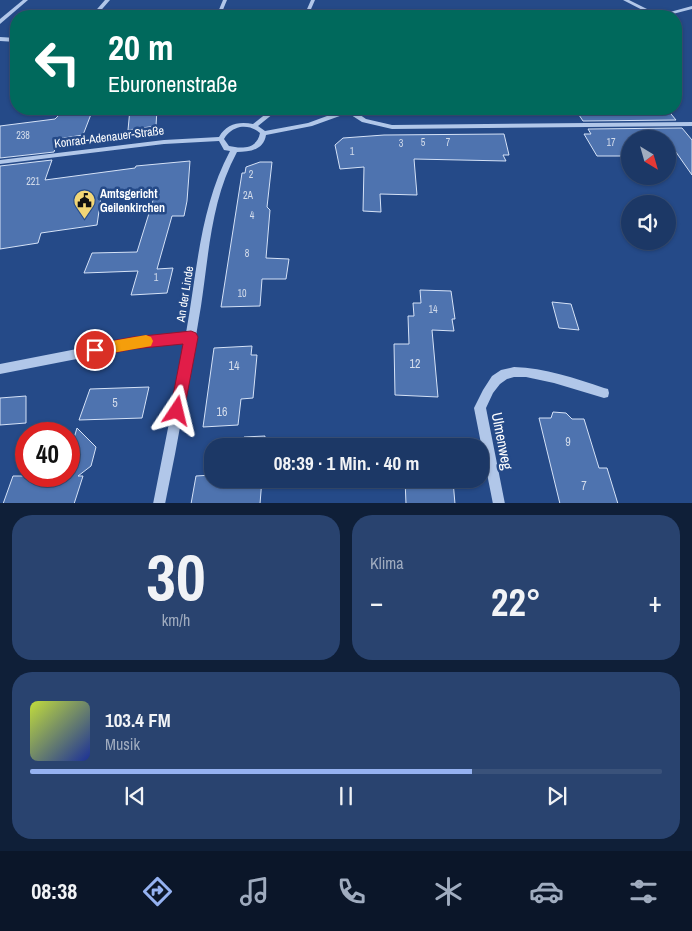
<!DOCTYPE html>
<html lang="de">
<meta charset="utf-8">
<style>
body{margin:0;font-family:"Archivo Narrow",sans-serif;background:#29436f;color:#f1f3f6;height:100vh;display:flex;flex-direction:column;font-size:19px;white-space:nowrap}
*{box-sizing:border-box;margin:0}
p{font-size:16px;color:#a0acbf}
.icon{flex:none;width:28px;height:28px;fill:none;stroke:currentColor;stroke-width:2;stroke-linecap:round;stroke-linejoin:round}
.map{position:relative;height:503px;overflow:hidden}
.side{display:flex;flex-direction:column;gap:12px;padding:12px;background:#0f1f38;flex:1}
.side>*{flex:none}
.banner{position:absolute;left:10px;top:10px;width:672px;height:105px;border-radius:20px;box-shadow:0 1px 4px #0004,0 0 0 1px #3a527a;background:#00695c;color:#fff;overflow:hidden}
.needle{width:32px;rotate:143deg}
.buttons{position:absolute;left:621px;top:130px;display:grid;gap:10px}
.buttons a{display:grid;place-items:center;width:55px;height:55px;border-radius:50%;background:#1c3866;box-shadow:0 1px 4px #0004,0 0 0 1px #3a527a;font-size:25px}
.speed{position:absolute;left:15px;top:422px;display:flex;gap:10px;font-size:25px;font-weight:700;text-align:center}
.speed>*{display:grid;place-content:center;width:65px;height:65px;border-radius:50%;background:#1c3866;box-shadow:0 1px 4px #0004,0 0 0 1px #3a527a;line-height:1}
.speed .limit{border:8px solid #d22;background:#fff;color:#111}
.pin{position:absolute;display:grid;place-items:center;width:42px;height:42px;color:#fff;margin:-21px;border:2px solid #fff;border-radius:50%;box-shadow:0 1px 5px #0007}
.me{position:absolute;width:55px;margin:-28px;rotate:10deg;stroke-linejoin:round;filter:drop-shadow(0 0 4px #0008)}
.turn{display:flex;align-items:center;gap:18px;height:105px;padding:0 15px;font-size:22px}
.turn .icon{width:65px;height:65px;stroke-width:2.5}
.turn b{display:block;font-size:35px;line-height:42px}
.big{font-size:38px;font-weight:800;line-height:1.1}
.side .widget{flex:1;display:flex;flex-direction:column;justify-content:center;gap:8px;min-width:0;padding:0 18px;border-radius:20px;background:#29436f}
.side .dial{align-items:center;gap:0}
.dial b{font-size:65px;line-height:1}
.song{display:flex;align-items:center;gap:15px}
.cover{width:60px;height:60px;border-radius:8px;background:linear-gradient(135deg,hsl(70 70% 55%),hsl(230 70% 35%))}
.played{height:5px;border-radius:2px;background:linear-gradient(90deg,#95b2f1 70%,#3a527a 70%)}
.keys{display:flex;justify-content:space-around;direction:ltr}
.heat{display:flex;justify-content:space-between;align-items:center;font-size:28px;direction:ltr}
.side .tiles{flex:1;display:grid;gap:12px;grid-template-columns:1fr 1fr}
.widget:last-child{grid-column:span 2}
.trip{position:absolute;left:204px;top:438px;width:285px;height:50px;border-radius:20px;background:#1c3866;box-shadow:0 1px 4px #0004,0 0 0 1px #3a527a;font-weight:800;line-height:50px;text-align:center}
.tab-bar{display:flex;height:80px;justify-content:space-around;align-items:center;background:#0b1629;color:#a0acbf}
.tab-bar .icon{width:35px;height:35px}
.tab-bar .current{color:#95b2f1}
.tab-bar b{font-size:22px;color:#f1f3f6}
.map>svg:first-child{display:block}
.building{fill:#4e73af;stroke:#d5e2f7}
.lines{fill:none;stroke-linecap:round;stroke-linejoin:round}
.minor{fill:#b1c7e9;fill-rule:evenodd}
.route{fill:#e11d48;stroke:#92132f}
.slow{fill:#f59e0b}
.labels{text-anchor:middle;stroke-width:5;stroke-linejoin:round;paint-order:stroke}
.number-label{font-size:10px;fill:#d3dceb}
.street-label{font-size:12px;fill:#fff;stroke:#254a88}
.poi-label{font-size:12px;font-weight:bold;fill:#fff;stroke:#254a88;text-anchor:start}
.near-number-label{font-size:12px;fill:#d3dceb}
.near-street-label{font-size:15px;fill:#fff;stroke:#254a88}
</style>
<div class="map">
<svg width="692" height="504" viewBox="0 0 692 504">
<rect width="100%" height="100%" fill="#254a88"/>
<g class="building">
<polygon points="65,109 93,109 83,135 58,139 54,152 0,158 0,126 55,119"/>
<polygon points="130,109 157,109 156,126 128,130"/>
<polygon points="575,109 667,109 676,120 583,121"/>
<polygon points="682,128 692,140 692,175 671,145 668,145 668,139 630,139 630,145 624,145 630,156 597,156 584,134 591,134 588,129"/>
<polygon points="504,134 509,155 503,155 506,161 414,159 417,195 380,194 381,212 363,211 364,167 340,169 335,145 343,138 384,135"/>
<polygon points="52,160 45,180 135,168 136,166 190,161 187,201 184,216 172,216 157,269 173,268 167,293 131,295 138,271 84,273 92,253 137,252 155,194 141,196 142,191 101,197 97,225 41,233 38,243 0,249 0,166"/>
<polygon points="260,162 272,162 267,207 270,210 266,258 289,259 286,279 262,279 260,306 221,307 242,173 245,173 246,167"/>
<polygon points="420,290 451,291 455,319 452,319 454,331 432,330 438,397 395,395 394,344 409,344 408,316 414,316 413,303 421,303"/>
<polygon points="552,302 571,304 579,330 559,328"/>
<polygon points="252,346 251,355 257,355 253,398 241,399 238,425 203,427 214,348"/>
<polygon points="149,387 142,418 79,420 90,389"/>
<polygon points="26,396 26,423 0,425 0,398"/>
<polygon points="553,412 566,413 572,419 584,419 599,468 607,468 618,504 560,504 539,418 551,418"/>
<polygon points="77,428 96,447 91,466 78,476 83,476 74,504 3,504 13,476 69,476 69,438 74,438"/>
<polygon points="265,436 264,446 243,446 244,437"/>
<polygon points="212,475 212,479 262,479 260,504 191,504 196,476"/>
<polygon points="405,479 447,479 447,481 453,481 455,504 406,504"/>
</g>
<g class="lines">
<g class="minor">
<polygon points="23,0 28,0 0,24 0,19"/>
<polygon points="105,0 110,0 96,16 91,16"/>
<polygon points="223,0 227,0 222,12 218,12"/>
<polygon points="311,0 315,0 308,16 304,16"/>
<polygon points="623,0 629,0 659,15 692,6 692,9 665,16 654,16"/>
<polygon points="0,37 16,38 16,42 0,41"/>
<path d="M272,109H279L258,126L265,131L308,123L346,109H354L353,110L366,119L392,125L692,122V126L392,129L362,122L348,113L312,126L266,135C264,150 249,152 237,152C211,200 209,253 201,306C190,372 179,438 165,504H153L185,342L133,348L0,374V364L133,338L186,333C197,272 200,207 230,151L224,150L219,141L164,144L0,164V160L164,140L219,137C226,124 239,121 253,124ZM240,127C248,126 254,128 260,133C257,149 242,149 229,146L224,139C228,132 233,129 240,127Z"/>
<path d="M514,367C545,368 575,378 604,388L608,389L609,393L608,397L604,398L554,383L526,377H514L507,379L500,384L493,393L486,408L505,504H493L474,408L483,390L492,376L501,370Z"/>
</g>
</g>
<polygon class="route" points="191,331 196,333 198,337 184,411 182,416 177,418 172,416 170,411 183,344 133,349 95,357 90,355 88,350 90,346 95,344 133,337"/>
<polygon class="slow" points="146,335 151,337 153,341 151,346 146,347 112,353 107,351 106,347 107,343 112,341"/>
<defs>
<symbol id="civic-pin" viewBox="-11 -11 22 30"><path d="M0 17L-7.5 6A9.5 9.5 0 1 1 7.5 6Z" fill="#f2d676" stroke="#254a88"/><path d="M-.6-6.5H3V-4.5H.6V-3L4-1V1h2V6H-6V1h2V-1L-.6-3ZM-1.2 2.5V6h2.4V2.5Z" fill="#111"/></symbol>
</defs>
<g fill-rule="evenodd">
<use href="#civic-pin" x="72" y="188" width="25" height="34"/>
</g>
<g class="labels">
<g class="number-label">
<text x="23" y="139">238</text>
<text x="423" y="146">5</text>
<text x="448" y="146">7</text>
<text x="611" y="146">17</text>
<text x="401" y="147">3</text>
<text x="352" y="155">1</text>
<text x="251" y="178">2</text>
<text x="33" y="185">221</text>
<text x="248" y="199">2A</text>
<text x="252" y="219">4</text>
<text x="247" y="257">8</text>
<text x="156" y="281">1</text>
<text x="242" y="297">10</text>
<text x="433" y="313">14</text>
</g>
<g class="street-label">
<text transform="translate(109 137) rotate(-7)" y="4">Konrad-Adenauer-Straße</text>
<text transform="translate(185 294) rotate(-81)" y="4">An der Linde</text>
</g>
<g class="poi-label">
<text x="100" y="198">Amtsgericht<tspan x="100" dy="14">Geilenkirchen</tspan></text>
</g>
<g class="near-number-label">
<text x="415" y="368">12</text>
<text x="234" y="370">14</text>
<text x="115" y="407">5</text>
<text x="222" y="416">16</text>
<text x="568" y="446">9</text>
<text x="584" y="490">7</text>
</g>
<g class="near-street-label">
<text transform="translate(502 441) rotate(79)" y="5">Ulmenweg</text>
</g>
</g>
</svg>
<div class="buttons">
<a><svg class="needle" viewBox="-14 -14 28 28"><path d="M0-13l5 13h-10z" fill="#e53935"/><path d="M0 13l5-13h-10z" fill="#a0acbf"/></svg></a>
<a><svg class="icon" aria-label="sound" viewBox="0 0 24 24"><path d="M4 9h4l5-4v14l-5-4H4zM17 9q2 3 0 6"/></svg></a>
</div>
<div class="speed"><div class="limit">40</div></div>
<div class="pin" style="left:95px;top:350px;background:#d93025"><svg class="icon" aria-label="arrive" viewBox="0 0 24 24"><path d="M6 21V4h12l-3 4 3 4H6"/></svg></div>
<svg class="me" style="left:177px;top:411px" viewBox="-20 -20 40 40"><path d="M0-17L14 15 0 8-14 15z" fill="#e11d48" stroke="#fff" stroke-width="4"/></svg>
<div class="trip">08:39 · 1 Min. · 40 m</div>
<div class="banner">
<div class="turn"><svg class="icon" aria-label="left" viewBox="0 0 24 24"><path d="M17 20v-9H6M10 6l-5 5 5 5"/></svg><div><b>20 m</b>Eburonenstraße</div></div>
</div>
</div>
<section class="side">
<div class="tiles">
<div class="widget dial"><b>30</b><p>km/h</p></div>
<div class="widget"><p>Klima</p>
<div class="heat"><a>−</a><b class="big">22°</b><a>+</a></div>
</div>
<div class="widget">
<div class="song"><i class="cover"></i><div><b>103.4 FM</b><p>Musik</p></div></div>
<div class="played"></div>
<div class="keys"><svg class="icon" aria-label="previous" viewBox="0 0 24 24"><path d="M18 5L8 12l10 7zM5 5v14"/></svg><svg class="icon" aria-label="pause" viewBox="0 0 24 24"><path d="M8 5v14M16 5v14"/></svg><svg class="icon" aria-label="next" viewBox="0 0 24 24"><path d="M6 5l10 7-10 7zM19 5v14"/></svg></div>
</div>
</div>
</section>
<nav class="tab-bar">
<b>08:38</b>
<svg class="icon current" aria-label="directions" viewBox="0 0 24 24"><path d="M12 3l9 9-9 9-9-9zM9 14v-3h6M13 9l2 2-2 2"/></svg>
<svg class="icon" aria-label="music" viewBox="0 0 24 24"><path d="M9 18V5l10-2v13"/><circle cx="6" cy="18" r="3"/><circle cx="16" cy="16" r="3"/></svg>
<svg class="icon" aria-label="phone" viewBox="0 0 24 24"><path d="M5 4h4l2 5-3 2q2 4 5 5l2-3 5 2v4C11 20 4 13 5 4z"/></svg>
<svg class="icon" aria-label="climate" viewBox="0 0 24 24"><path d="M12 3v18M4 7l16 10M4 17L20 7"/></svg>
<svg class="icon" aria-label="car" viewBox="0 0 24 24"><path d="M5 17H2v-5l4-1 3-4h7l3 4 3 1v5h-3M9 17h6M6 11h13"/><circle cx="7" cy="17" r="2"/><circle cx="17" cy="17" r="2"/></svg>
<svg class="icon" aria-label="filters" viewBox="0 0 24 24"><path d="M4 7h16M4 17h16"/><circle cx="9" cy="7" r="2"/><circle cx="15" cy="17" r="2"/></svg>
</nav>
